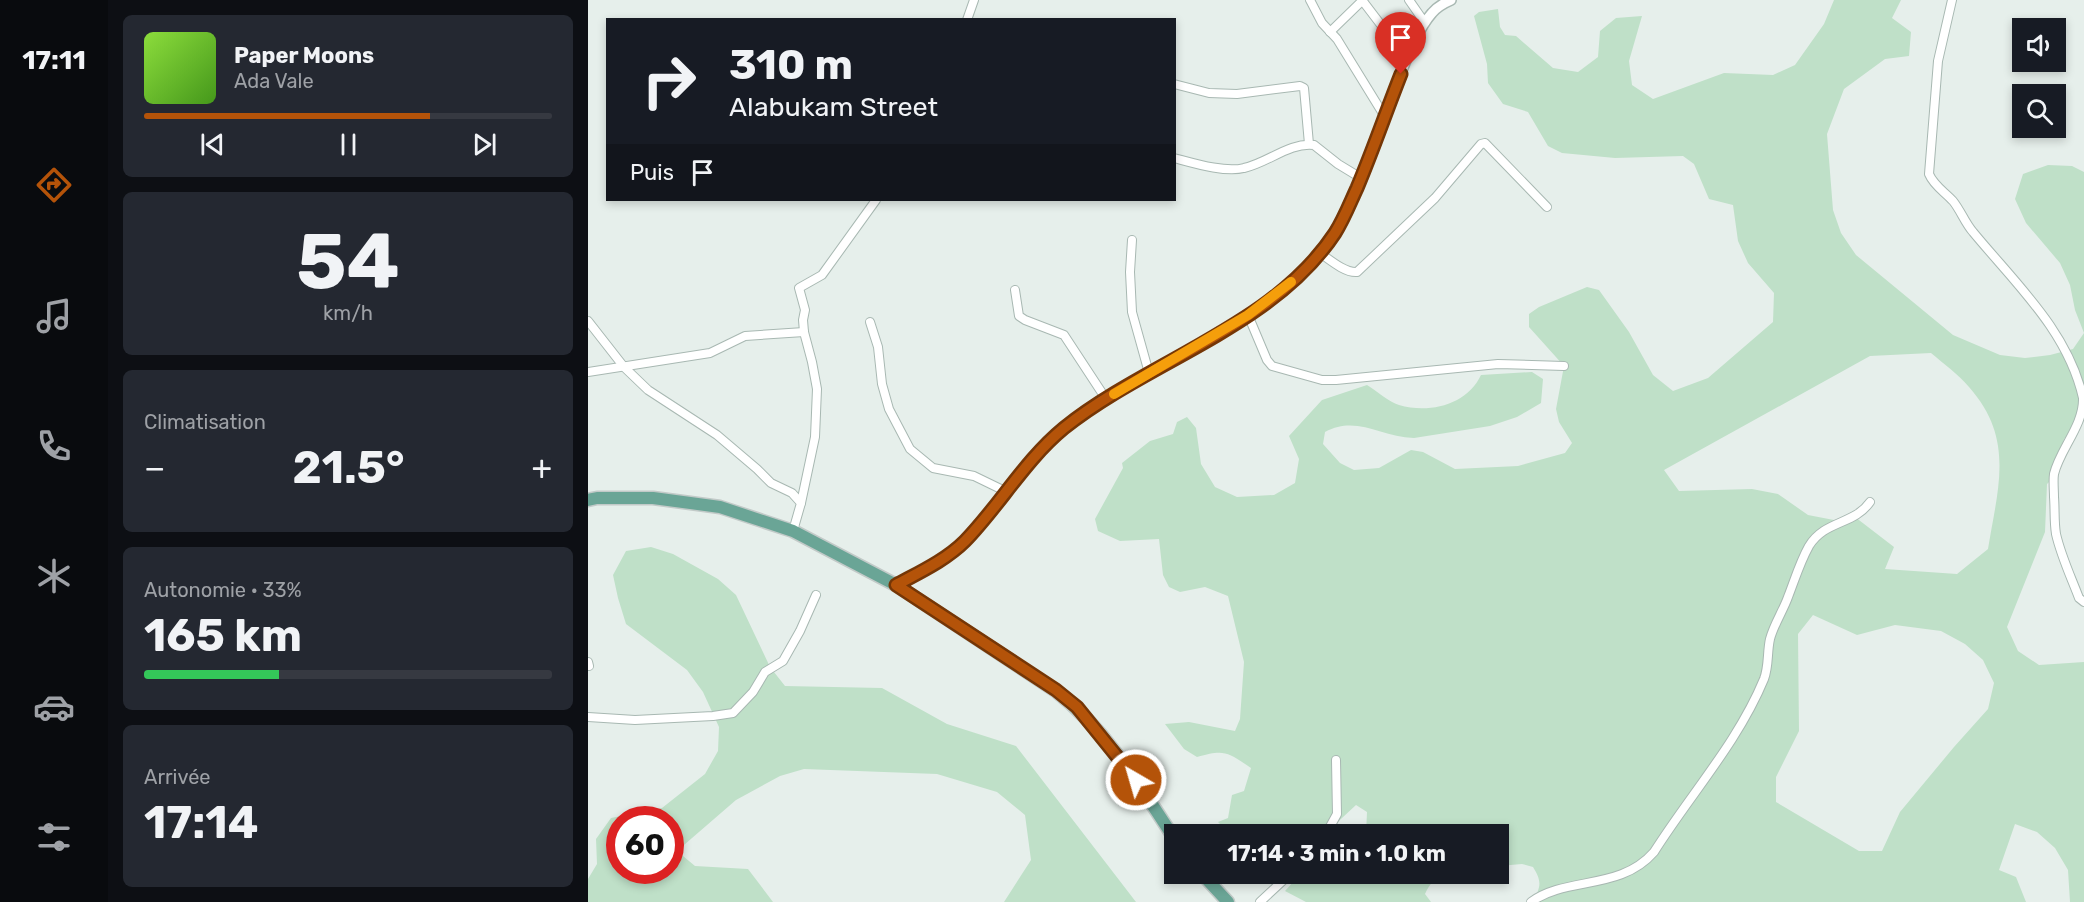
<!DOCTYPE html>
<html lang="fr">
<meta charset="utf-8">
<style>
body{margin:0;font-family:Rubik,sans-serif;background:#242831;color:#f1f3f6;height:100vh;display:flex;flex-direction:column;font-size:22px;white-space:nowrap}
*{box-sizing:border-box;margin:0}
p{font-size:20px;color:#9ea1a6}
.icon{flex:none;width:33px;height:33px;fill:none;stroke:currentColor;stroke-width:2;stroke-linecap:round;stroke-linejoin:round}
.map{position:relative;flex:1;overflow:hidden}
.panel{display:flex;flex-direction:column;gap:15px;padding:15px;background:#0d0f14;width:480px}
.panel>*{flex:none}
.guide{position:absolute;left:18px;top:18px;width:570px;height:183px;border-radius:0px;box-shadow:0 3px 9px #0003;background:#171b24;color:#f1f3f6;overflow:hidden}
.controls{position:absolute;left:1424px;top:18px;display:grid;gap:12px}
.controls a{display:grid;place-items:center;width:54px;height:54px;border-radius:0px;background:#171b24;box-shadow:0 3px 9px #0003;font-size:30px}
.speed{position:absolute;left:18px;top:806px;display:flex;gap:12px;font-size:30px;font-weight:700;text-align:center}
.speed>*{display:grid;place-content:center;width:78px;height:78px;border-radius:50%;background:#171b24;box-shadow:0 3px 9px #0003;line-height:1}
.speed .limit{border:9px solid #d22;background:#fff;color:#111}
.pin{position:absolute;display:grid;place-items:center;width:51px;height:51px;color:#fff;margin:-62px -26px;border-radius:50% 50% 50% 0;rotate:-45deg;box-shadow:0 0 6px #0007}
.pin .icon{rotate:45deg}
.me{position:absolute;width:66px;margin:-33px;rotate:322deg;stroke-linejoin:round;filter:drop-shadow(0 0 4px #0008)}
.turn{display:flex;align-items:center;gap:21px;height:126px;padding:0 24px;font-size:27px}
.turn .icon{width:78px;height:78px;stroke-width:2.5}
.turn b{display:block;font-size:42px;line-height:51px}
.then{display:flex;align-items:center;height:57px;padding:0 24px;background:#0003;gap:12px;font-size:22px}
.big{font-size:45px;font-weight:700;line-height:1.1}
.panel .tile{flex:1;display:flex;flex-direction:column;justify-content:center;gap:9px;min-width:0;padding:0 21px;border-radius:9px;background:#242831}
.panel .dial{align-items:center;gap:0}
.dial b{font-size:78px;line-height:1}
.song{display:flex;align-items:center;gap:18px}
.cover{width:72px;height:72px;border-radius:9px;background:linear-gradient(135deg,hsl(90 70% 55%),hsl(100 70% 35%))}
.played{height:6px;border-radius:3px;background:linear-gradient(90deg,#b45309 70%,#363941 70%)}
.keys{display:flex;justify-content:space-around;direction:ltr}
.heat{display:flex;justify-content:space-between;align-items:center;font-size:33px;direction:ltr}
.charge{height:9px;border-radius:4px;background:linear-gradient(90deg,#34c759 33%,#363941 0)}
.trip{position:absolute;left:576px;top:824px;width:345px;height:60px;border-radius:0px;background:#171b24;box-shadow:0 3px 9px #0003;font-weight:700;line-height:60px;text-align:center}
main{display:flex;flex:1;min-height:0}
.dock{display:flex;flex-direction:column;width:108px;justify-content:space-around;align-items:center;background:#090b0e;color:#9ea1a6}
.dock .icon{width:42px;height:42px}
.dock .on{color:#b45309}
.dock b{font-size:27px;color:#f1f3f6}
.map>svg:first-child{display:block}
.green{fill:#bfe0c8;fill-rule:evenodd}
.lines{fill:none;stroke-linecap:round;stroke-linejoin:round}
.minor-casing{stroke:#a8b8b2;stroke-width:10}
.tertiary-casing{stroke:#a8b8b2;stroke-width:12}
.primary-casing{stroke:#c2cac8;stroke-width:15}
.minor{stroke:#fff;stroke-width:8}
.tertiary{stroke:#fff;stroke-width:9}
.primary{stroke:#6aa596;stroke-width:12}
.route-casing{stroke:#753606;stroke-width:15}
.route{stroke:#b45309;stroke-width:10}
.slow{stroke:#f59e0b;stroke-width:10}
</style>
<main>
<nav class="dock">
<b>17:11</b>
<svg class="icon on" aria-label="directions" viewBox="0 0 24 24"><path d="M12 3l9 9-9 9-9-9zM9 14v-3h6M13 9l2 2-2 2"/></svg>
<svg class="icon" aria-label="music" viewBox="0 0 24 24"><path d="M9 18V5l10-2v13"/><circle cx="6" cy="18" r="3"/><circle cx="16" cy="16" r="3"/></svg>
<svg class="icon" aria-label="phone" viewBox="0 0 24 24"><path d="M5 4h4l2 5-3 2q2 4 5 5l2-3 5 2v4C11 20 4 13 5 4z"/></svg>
<svg class="icon" aria-label="climate" viewBox="0 0 24 24"><path d="M12 3v18M4 7l16 10M4 17L20 7"/></svg>
<svg class="icon" aria-label="car" viewBox="0 0 24 24"><path d="M5 17H2v-5l4-1 3-4h7l3 4 3 1v5h-3M9 17h6M6 11h13"/><circle cx="7" cy="17" r="2"/><circle cx="17" cy="17" r="2"/></svg>
<svg class="icon" aria-label="filters" viewBox="0 0 24 24"><path d="M4 7h16M4 17h16"/><circle cx="9" cy="7" r="2"/><circle cx="15" cy="17" r="2"/></svg>
</nav>
<section class="panel">
<div class="tile">
<div class="song"><i class="cover"></i><div><b>Paper Moons</b><p>Ada Vale</p></div></div>
<div class="played"></div>
<div class="keys"><svg class="icon" aria-label="previous" viewBox="0 0 24 24"><path d="M18 5L8 12l10 7zM5 5v14"/></svg><svg class="icon" aria-label="pause" viewBox="0 0 24 24"><path d="M8 5v14M16 5v14"/></svg><svg class="icon" aria-label="next" viewBox="0 0 24 24"><path d="M6 5l10 7-10 7zM19 5v14"/></svg></div>
</div>
<div class="tile dial"><b>54</b><p>km/h</p></div>
<div class="tile"><p>Climatisation</p>
<div class="heat"><a>−</a><b class="big">21.5°</b><a>+</a></div>
</div>
<div class="tile"><p>Autonomie · 33%</p><b class="big">165 km</b><div class="charge"></div></div>
<div class="tile"><p>Arrivée</p><b class="big">17:14</b></div>
</section>
<div class="map">
<svg width="1496" height="902" viewBox="0 0 1496 902">
<rect width="100%" height="100%" fill="#e6efeb"/>
<g class="green">
<path d="M1246,0H1313L1304,18L1323,32L1321,56L1297,59L1256,89L1239,134L1245,210L1253,233L1268,255L1365,335L1412,355L1437,358L1462,355L1485,349L1496,333V415L1476,439L1466,477L1459,484L1457,532L1419,627L1430,651L1451,665L1496,662V902H1482L1480,870L1467,848L1449,832L1427,824L1411,870L1428,877L1438,902H945C952,887 955,883 945,867L934,864L911,866L910,834H778L779,812L768,805L740,831L714,830L704,834H642L630,822L640,818L644,795L656,791L663,768C639,752 637,749 609,757L596,749L577,724L601,722L647,731L652,719L656,662L640,596L617,587L592,592L581,587L575,575L571,539L532,541L510,531L507,519L535,468L534,463L562,441L585,434L589,422L599,417L608,428L613,464L627,487L649,497L686,495L707,483L711,459L701,436L734,400L779,385C789,391 801,402 811,405C841,414 879,405 893,375L944,372L955,379L953,403L929,417L902,426L826,438C792,437 769,415 737,432L735,444L752,463L766,470L791,468L823,450L835,452L867,469L930,466L977,453L984,443L971,422L968,409L976,366L941,327V314L951,307L999,287L1011,290L1041,332L1065,375L1085,391L1120,378L1185,322L1186,293L1160,263L1150,241L1145,205L1121,199L1106,164L1095,156L1027,158L974,153L960,146L940,112L915,104L900,83L899,64L886,16L891,12L910,9L912,27L917,35L928,36L965,68L990,72L1010,57L1012,31L1028,18L1054,16L1041,61L1044,85L1065,99L1136,73L1185,75L1207,65L1236,24ZM1343,353C1356,364 1370,374 1381,387C1427,439 1410,487 1400,549L1369,574L1297,569L1306,547L1267,517L1251,521L1220,515L1190,494L1164,489L1091,491L1076,470L1282,356ZM1225,615L1269,635L1307,625L1353,631L1377,644L1395,660L1406,683L1400,709L1366,747L1312,812L1294,851H1271L1188,802V777L1211,731L1210,634Z"/>
<polygon points="1460,165 1484,166 1496,172 1496,333 1487,310 1482,285 1472,263 1438,223 1427,199 1435,174"/>
<path d="M63,547L85,554L130,579L148,595L182,667L197,686L294,688L359,724L428,746L548,902H416L443,860L437,815L409,792L349,774L216,769L192,776L148,800L89,851L107,866L160,869L185,902H0V879L9,864L8,839L23,818L74,808L117,774L130,751L131,727L115,692L99,670L38,624L30,598L25,575L38,551ZM32,819H82V870H32Z"/>
<path d="M707,873H861C848,876 842,883 837,894L843,902H718L697,891L706,881Z"/>
</g>
<g class="lines">
<defs>
<g id="minor">
<polyline points="722,0 734,23 749,39 797,117"/>
<polyline points="774,0 819,59"/>
<polyline points="821,0 837,23"/>
<path d="M1364,0L1350,61L1341,174C1346,186 1357,192 1365,201C1373,211 1377,223 1385,232C1427,283 1480,331 1495,398C1496,425 1472,449 1466,474C1465,481 1466,490 1466,497C1467,509 1466,522 1468,534C1473,556 1483,577 1491,598L1496,602"/>
<polyline points="379,20 386,0"/>
<polyline points="742,32 775,0"/>
<polyline points="586,84 621,93 649,94 712,86 716,88 721,144"/>
<path d="M586,158C605,163 637,173 656,168C680,163 701,142 726,145L750,164L773,178"/>
<polyline points="544,240 542,272 544,312 561,373"/>
<path d="M732,253C742,260 757,273 769,272L847,198L893,144L897,143L959,207"/>
<polyline points="427,290 431,316 437,320 476,335 518,399"/>
<polyline points="660,315 679,360 684,366 734,380 748,380 910,364 976,366"/>
<polyline points="0,321 36,367 60,390 129,435 169,469 183,483 204,493 213,503 205,531"/>
<polyline points="282,322 290,347 294,384 301,409 322,449 345,468 386,476 419,492"/>
<polyline points="0,372 122,353 157,336 216,332"/>
<polyline points="213,503 227,437 229,389 224,362 216,332 215,320 217,310 211,288 234,275 288,200"/>
<polyline points="0,662 1,666"/>
<polyline points="0,717 47,720 125,716 145,713 165,692 177,672 195,661 212,631 228,595"/>
<polyline points="738,834 749,814 748,760"/>
<polyline points="672,902 703,873"/>
<path d="M943,902C979,876 1032,891 1066,852C1102,795 1150,742 1176,679C1181,666 1179,652 1182,639C1186,624 1195,611 1200,597C1207,579 1212,562 1221,546C1237,520 1266,525 1282,502"/>
</g>
<path id="tertiary" d="M308,585C332,572 358,560 377,541C412,506 437,461 475,429C559,360 672,331 740,243C753,226 761,206 769,187C785,149 799,111 813,73C821,53 830,29 844,13C849,7 856,3 863,0"/>
<g id="primary">
<path d="M0,500L9,498H65L132,507L205,531L308,585L468,691C518,730 552,786 586,838"/>
<polyline points="613,873 640,902"/>
</g>
</defs>
<use href="#minor" class="minor-casing"/>
<use href="#tertiary" class="tertiary-casing"/>
<use href="#primary" class="primary-casing"/>
<use href="#minor" class="minor"/>
<use href="#tertiary" class="tertiary"/>
<use href="#primary" class="primary"/>
</g>
<g class="lines">
<defs>
<path id="route" d="M548,780L489,707L468,690L308,585C332,572 358,560 377,541C412,505 437,460 476,428C561,360 685,327 747,233C756,219 762,203 769,188C785,150 798,112 813,74"/>
</defs>
<use href="#route" class="route-casing"/>
<use href="#route" class="route"/>
<polyline class="slow" points="526,394 660,315 703,282"/>
</g>
</svg>
<div class="controls">
<a><svg class="icon" aria-label="sound" viewBox="0 0 24 24"><path d="M4 9h4l5-4v14l-5-4H4zM17 9q2 3 0 6"/></svg></a>
<a><svg class="icon" aria-label="search" viewBox="0 0 24 24"><circle cx="10" cy="10" r="6"/><path d="M15 15l6 6"/></svg></a>
</div>
<div class="speed"><div class="limit">60</div></div>
<div class="pin" style="left:813px;top:74px;background:#d93025"><svg class="icon" aria-label="arrive" viewBox="0 0 24 24"><path d="M6 21V4h12l-3 4 3 4H6"/></svg></div>
<svg class="me" style="left:548px;top:780px" viewBox="-20 -20 40 40"><circle r="17" fill="#b45309" stroke="#fff" stroke-width="3"/><path d="M0-11L8 9 0 5-8 9z" fill="#fff"/></svg>
<div class="trip">17:14 · 3 min · 1.0 km</div>
<div class="guide">
<div class="turn"><svg class="icon" aria-label="right" viewBox="0 0 24 24"><path d="M7 20v-9h11M14 6l5 5-5 5"/></svg><div><b>310 m</b>Alabukam Street</div></div>
<div class="then">Puis<svg class="icon" aria-label="arrive" viewBox="0 0 24 24"><path d="M6 21V4h12l-3 4 3 4H6"/></svg></div>
</div>
</div>
</main>
